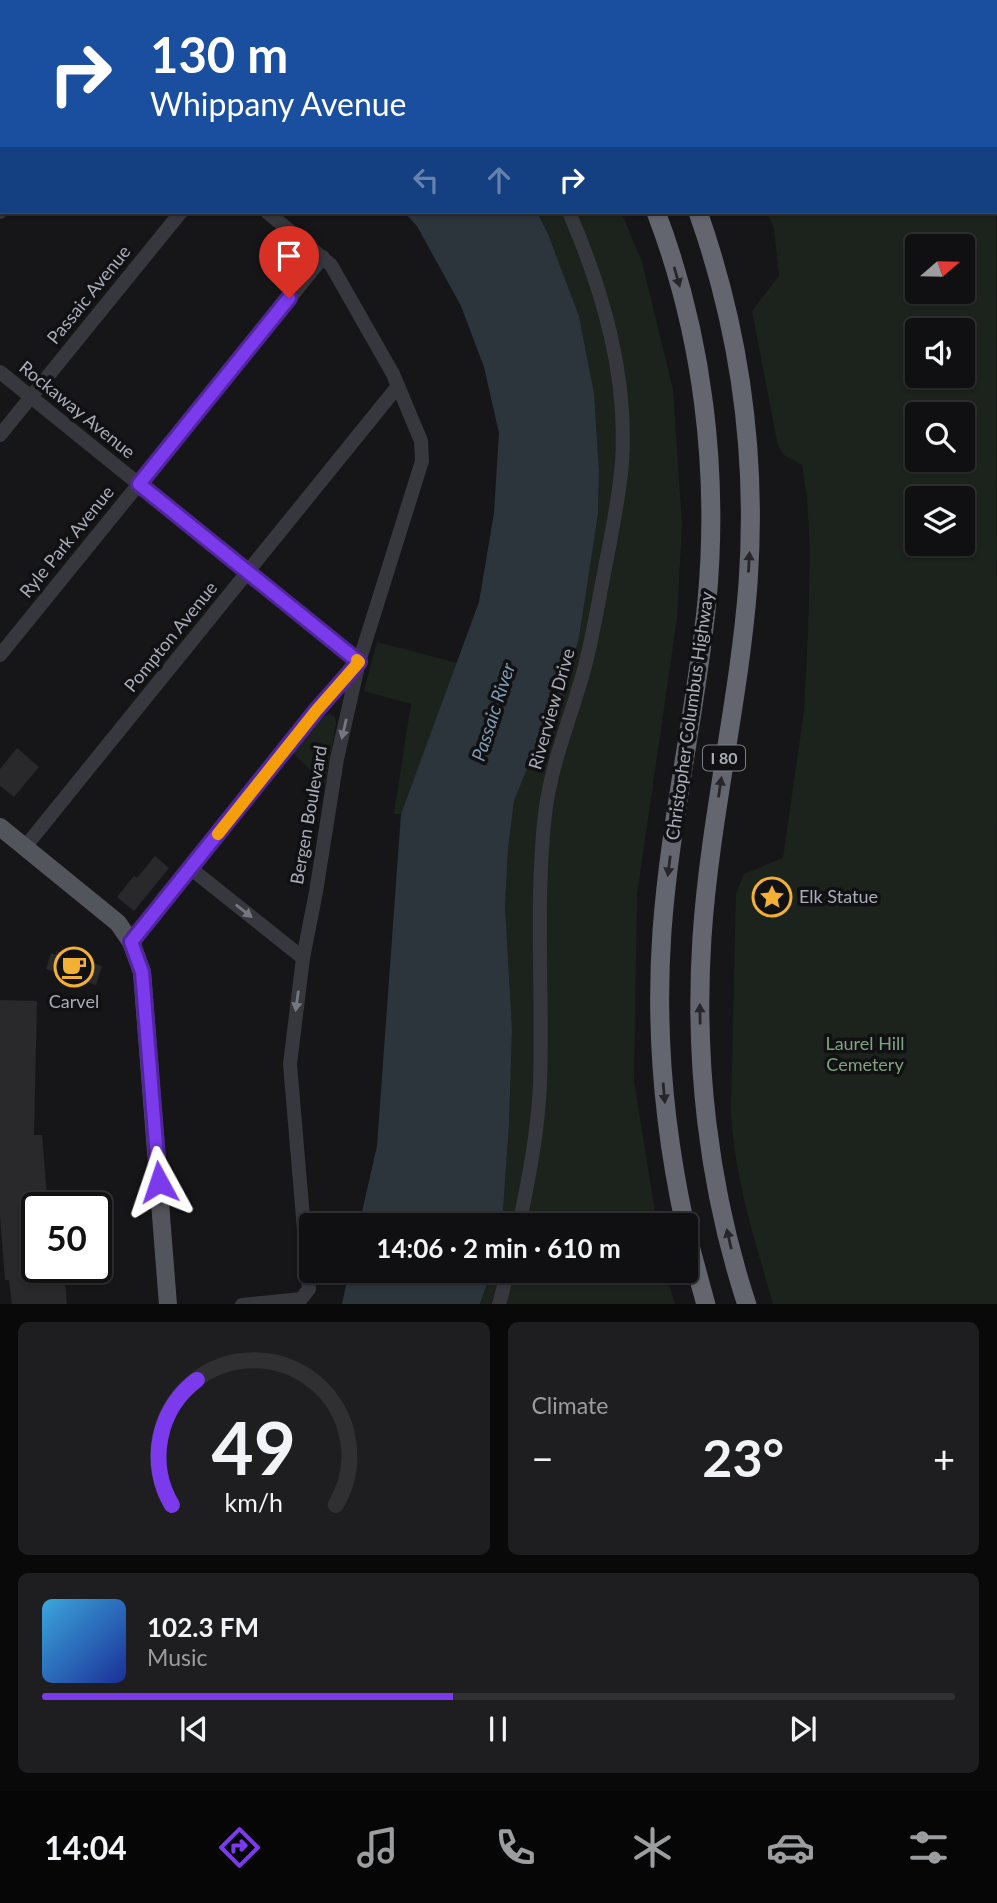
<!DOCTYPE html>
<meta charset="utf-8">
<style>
body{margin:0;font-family:Lato,sans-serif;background:#1e1e20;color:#f1f3f6;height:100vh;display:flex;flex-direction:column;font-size:26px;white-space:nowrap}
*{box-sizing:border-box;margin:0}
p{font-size:23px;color:#9c9d9f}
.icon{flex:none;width:38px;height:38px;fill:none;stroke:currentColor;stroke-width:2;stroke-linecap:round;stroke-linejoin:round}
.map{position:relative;height:1304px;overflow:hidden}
.sheet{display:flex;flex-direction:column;gap:18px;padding:18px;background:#09090a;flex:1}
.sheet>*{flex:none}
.guide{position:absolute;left:0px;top:0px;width:998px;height:214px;box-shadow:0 2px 5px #0004,0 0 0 2px #303032;background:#1a4fa0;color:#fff;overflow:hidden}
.needle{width:46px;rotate:70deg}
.fabs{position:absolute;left:905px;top:234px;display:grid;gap:14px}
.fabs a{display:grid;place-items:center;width:70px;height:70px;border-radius:7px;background:#101012;box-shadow:0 2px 5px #0004,0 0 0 2px #303032;font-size:35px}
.speed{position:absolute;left:21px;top:1192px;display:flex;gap:14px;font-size:35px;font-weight:700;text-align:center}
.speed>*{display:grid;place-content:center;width:91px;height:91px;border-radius:50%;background:#101012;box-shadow:0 2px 5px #0004,0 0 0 2px #303032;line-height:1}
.speed .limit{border:4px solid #111;border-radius:10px;background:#fff;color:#111}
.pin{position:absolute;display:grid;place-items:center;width:60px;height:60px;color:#fff;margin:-72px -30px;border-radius:50% 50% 50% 0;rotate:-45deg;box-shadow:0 0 7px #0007}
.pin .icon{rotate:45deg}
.me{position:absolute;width:77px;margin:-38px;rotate:355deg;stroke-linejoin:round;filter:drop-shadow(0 0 5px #0008)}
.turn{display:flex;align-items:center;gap:24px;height:147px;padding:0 35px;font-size:32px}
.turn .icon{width:91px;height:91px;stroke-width:2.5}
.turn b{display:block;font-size:49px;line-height:60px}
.lanes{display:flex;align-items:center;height:66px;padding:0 35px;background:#0003;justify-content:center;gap:35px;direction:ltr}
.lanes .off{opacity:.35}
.big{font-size:52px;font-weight:700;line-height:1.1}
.sheet .tile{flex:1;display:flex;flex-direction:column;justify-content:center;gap:10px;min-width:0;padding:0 24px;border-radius:10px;background:#1e1e20}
.sheet .dial{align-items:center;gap:0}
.dial svg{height:182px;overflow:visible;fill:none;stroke:#303032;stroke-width:7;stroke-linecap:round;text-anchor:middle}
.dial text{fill:#f1f3f6;stroke:none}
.song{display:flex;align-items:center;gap:21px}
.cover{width:84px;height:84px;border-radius:10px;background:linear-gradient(135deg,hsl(200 70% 55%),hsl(230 70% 35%))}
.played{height:7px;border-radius:4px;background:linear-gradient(90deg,#7c3aed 45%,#303032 45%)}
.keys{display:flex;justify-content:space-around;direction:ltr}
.heat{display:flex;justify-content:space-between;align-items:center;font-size:38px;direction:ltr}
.sheet .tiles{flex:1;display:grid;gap:18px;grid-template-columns:1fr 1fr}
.tile:last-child{grid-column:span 2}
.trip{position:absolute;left:299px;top:1213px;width:399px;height:70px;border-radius:7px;background:#101012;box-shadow:0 2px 5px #0004,0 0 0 2px #303032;font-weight:700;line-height:70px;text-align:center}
.tabs{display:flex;height:112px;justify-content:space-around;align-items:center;background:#060607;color:#9c9d9f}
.tabs .icon{width:49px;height:49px}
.tabs .selected{color:#7c3aed}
.tabs b{font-size:32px;color:#f1f3f6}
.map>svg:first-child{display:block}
.green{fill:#1c231d;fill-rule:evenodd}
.water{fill:#2c353c}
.building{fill:#29292c}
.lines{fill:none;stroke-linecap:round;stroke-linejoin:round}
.minor{stroke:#37383d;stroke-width:14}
.major{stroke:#53555c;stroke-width:18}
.highway{stroke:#63666e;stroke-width:19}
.oneway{fill:#26262a}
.oneway2{fill:#757881}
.route-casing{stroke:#51269a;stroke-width:18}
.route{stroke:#7c3aed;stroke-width:12}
.slow{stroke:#f59e0b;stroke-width:12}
.labels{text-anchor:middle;stroke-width:7;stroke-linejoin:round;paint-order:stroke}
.shield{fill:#111113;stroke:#7b7e86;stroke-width:2}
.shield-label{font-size:16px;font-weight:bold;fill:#a8adb8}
.street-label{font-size:18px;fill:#a8adb8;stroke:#111113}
.poi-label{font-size:18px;fill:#a8adb8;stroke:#111113;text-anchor:start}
.park-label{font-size:18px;fill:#7fa381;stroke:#111113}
.water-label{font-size:19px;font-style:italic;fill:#7f9bb3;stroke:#111113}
</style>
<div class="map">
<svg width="997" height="1305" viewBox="0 0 997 1305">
<rect width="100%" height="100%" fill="#161618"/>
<g class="green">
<polygon points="662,0 854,0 861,2 663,2"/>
<path d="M996,35L997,1304H773C755,1241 734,1177 731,1111L736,893L744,874L783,858L804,711L808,636L810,549L807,497L802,465L784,455L778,446L752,311L779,276L774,228L767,212H996ZM917,247H962V292H917ZM917,331H962V376H917ZM917,415H962V460H917ZM917,499H962V544H917Z"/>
<polygon points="537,212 621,212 642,262 673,390 682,524 677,618 637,895 634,1081 657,1225 502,1225 509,1125 512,1029 505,906 508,849 514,801 535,749 562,696 579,638 598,514 599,470 594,393 579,316 548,234"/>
<polygon points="377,642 457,663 401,814 394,814 411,704 364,691"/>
<polygon points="330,714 335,717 336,723 325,784 293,753 323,716"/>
<polygon points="491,1270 665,1271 675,1304 480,1305"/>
</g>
<g class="water">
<polygon points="0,0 350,0 353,2 2,2 0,83"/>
<polygon points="404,212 537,212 548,234 579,316 594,393 599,470 598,514 579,638 562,696 535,749 514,801 508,849 505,906 512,1029 509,1125 502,1225 359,1225 377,1146 401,814 479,602 494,513 499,433 484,367 461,306 417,226"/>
<polygon points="349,1271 349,1270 491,1271 480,1304 342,1304"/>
</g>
<g class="building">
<polygon points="17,748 39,767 14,797 0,786 0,769"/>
<polygon points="155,856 169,868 134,911 117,897 134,876 137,878"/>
<polygon points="57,951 102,966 96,985 46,969 51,953 56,955"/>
<polygon points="0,1000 37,1001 34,1135 42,1135 48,1208 37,1208 37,1267 64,1269 67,1305 12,1305 9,1280 5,1280 0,1216"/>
</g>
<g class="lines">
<g class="minor">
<polyline points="396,0 399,2"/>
<polyline points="0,212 2,210"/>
<polyline points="0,372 359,662"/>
<polyline points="0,435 181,212"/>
<polyline points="0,655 323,257"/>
<polyline points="25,847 398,386"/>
<polyline points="190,868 303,958"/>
<polyline points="131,942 316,711 358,663"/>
<path d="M519,1225C529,1178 538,1131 540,1084C543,994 535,903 545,814C551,763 572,715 585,666C593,635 598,604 604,573C611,536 619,500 622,463C628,376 603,291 569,212"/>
<polyline points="242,1305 301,1299 309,1289 290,1064 303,958 316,892 337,759 359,662 422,461 421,441 393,374 331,265 267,212"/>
<polyline points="499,1305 508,1270"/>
</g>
<polyline class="major" points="0,827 118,923 131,942 142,972 168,1305"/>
<g class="highway">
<polyline points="559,0 560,2"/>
<polyline points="603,0 604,2"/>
<path d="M656,212C703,335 719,470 707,601C696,712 670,820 662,931C655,1030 664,1129 685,1225"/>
<path d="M698,212C740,331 757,458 748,584C739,702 710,818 702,937C694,1060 708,1187 747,1305"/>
<polyline points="686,1231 706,1305"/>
</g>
</g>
<defs><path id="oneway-solid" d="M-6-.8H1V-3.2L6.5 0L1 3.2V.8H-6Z" transform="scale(1.75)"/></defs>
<g class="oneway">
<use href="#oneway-solid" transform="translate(677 277) rotate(74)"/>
<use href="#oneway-solid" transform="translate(749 562) rotate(-87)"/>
<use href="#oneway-solid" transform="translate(720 787) rotate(-82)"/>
<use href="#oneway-solid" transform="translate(669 866) rotate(97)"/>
<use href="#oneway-solid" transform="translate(700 1014) rotate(-91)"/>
<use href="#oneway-solid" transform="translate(664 1093) rotate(85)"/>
<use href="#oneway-solid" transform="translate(729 1239) rotate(-103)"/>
</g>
<g class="oneway2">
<use href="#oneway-solid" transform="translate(344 729) rotate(103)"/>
<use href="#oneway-solid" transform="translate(244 911) rotate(38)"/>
<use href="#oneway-solid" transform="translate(297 1001) rotate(98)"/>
</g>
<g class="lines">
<defs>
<polyline id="route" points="159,1182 142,972 131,942 316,711 359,662 139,484 289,298"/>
</defs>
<use href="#route" class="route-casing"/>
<use href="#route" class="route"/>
<polyline class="slow" points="218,834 316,711 359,662 357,660"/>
</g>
<defs>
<symbol id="sight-ring" viewBox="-11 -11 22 22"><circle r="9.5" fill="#111113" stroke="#f2b134" stroke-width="1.5"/><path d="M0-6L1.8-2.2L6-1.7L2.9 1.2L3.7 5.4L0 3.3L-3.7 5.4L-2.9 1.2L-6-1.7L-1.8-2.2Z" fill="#f2b134"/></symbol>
<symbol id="cafe-ring" viewBox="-11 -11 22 22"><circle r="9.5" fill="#111113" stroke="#f2b134" stroke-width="1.5"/><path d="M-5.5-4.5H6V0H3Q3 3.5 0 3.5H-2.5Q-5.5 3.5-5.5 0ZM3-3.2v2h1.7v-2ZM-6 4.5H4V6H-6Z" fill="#f2b134"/></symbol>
</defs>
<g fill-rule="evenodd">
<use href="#sight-ring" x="750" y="875" width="44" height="44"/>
<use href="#cafe-ring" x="52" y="945" width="44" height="44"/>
</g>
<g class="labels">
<rect class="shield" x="703" y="745.5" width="42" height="25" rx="5"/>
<g class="shield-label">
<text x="724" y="764">I 80</text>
</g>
<g class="street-label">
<text transform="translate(89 295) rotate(-51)" y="6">Passaic Avenue</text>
<text transform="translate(77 410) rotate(39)" y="6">Rockaway Avenue</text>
<text transform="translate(67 542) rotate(-51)" y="6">Ryle Park Avenue</text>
<text transform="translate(171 637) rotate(-51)" y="6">Pompton Avenue</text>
<text transform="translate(552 709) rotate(-74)" y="6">Riverview Drive</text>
<text transform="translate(690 716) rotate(-82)" y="6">Christopher Columbus Highway</text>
<text transform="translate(309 815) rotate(-80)" y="6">Bergen Boulevard</text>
</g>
<g class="poi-label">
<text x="799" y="903">Elk Statue</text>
<text x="74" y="1008" text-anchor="middle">Carvel</text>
</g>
<g class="park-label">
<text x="865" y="1050">Laurel Hill<tspan x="865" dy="21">Cemetery</tspan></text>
</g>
<g class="water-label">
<text transform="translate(493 712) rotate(-72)" y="7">Passaic River</text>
</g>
</g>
</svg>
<div class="fabs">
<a><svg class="needle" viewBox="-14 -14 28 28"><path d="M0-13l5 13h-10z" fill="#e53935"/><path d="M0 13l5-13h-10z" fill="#9c9d9f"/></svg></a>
<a><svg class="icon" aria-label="sound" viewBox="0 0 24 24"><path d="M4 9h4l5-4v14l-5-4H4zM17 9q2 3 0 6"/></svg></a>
<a><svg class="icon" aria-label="search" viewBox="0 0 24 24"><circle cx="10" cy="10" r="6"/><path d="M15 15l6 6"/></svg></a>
<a><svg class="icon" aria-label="layers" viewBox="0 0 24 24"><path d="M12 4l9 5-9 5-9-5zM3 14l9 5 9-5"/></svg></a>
</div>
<div class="speed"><div class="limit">50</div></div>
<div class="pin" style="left:289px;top:298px;background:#d93025"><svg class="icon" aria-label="arrive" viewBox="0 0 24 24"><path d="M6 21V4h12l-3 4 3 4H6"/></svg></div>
<svg class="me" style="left:159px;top:1182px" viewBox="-20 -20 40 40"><path d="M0-17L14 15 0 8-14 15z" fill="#7c3aed" stroke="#fff" stroke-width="4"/></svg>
<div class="trip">14:06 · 2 min · 610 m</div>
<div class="guide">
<div class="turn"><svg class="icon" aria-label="right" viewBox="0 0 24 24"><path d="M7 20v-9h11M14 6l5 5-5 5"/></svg><div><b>130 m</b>Whippany Avenue</div></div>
<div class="lanes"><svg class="icon off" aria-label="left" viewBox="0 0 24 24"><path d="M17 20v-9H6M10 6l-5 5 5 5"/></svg><svg class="icon off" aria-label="ahead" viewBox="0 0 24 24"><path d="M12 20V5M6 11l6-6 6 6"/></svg><svg class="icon" aria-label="right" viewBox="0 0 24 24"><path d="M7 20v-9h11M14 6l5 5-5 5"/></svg></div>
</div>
</div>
<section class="sheet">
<div class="tiles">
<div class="tile dial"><svg viewBox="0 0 100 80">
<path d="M14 69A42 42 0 1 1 86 69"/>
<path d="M14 69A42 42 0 0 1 25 14" stroke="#7c3aed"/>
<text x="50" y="56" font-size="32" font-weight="700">49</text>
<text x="50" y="72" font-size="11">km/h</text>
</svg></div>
<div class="tile"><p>Climate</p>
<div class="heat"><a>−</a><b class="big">23°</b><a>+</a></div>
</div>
<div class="tile">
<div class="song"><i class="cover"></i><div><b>102.3 FM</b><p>Music</p></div></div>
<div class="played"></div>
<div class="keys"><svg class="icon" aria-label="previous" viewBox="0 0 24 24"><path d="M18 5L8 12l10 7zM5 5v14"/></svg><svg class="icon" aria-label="pause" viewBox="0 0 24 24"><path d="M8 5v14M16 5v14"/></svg><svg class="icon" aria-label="next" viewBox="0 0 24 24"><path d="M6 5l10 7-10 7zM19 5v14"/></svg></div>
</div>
</div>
</section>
<nav class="tabs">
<b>14:04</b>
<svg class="icon selected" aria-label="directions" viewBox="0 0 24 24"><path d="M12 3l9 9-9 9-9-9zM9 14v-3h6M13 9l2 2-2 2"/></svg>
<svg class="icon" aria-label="music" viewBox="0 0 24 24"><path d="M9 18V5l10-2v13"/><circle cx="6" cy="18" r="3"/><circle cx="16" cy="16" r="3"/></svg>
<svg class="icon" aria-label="phone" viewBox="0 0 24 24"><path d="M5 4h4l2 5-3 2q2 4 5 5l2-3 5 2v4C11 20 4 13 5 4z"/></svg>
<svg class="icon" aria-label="climate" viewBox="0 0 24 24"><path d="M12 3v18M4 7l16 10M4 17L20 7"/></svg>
<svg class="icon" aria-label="car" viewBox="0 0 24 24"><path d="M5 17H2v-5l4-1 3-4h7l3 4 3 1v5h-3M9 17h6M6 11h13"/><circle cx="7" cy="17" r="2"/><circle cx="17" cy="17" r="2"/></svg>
<svg class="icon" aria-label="filters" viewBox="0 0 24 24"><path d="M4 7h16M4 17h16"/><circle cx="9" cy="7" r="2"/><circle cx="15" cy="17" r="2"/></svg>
</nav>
